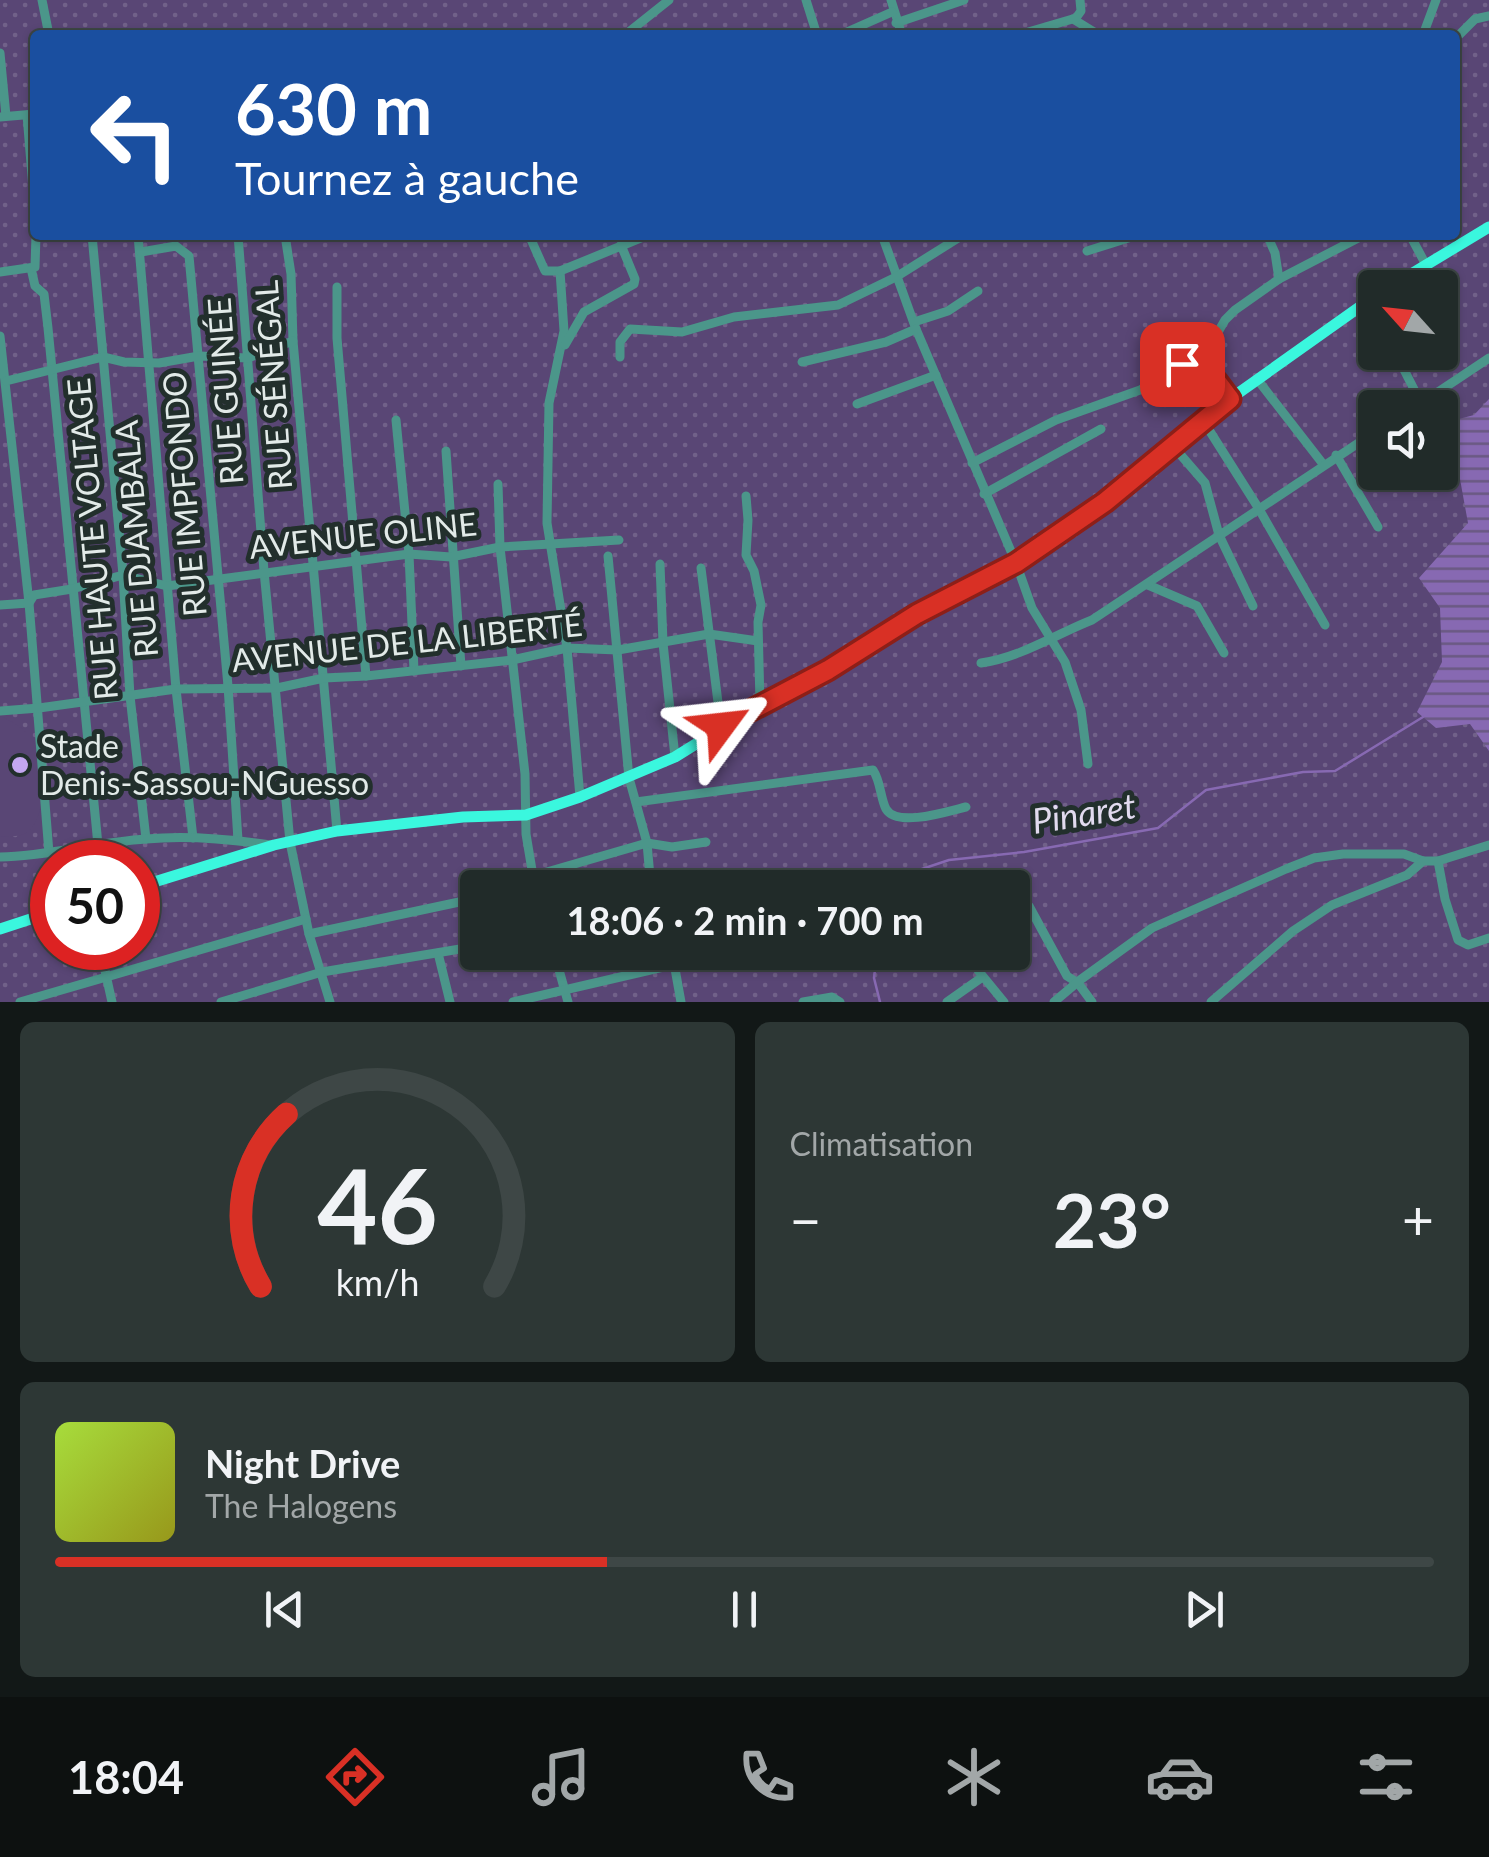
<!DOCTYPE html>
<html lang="fr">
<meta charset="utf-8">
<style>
body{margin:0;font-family:Lato,sans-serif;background:#2d3735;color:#f1f3f6;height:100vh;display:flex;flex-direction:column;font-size:38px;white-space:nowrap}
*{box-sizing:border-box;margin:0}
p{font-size:32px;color:#a2a7a8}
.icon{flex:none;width:55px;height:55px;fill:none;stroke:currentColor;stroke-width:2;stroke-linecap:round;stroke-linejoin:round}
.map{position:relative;height:1002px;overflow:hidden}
.details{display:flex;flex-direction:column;gap:20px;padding:20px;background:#121817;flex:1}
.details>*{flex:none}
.top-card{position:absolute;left:30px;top:30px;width:1430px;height:210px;border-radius:10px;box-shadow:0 2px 8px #0004,0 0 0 2px #3e4746;background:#1a4fa0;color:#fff;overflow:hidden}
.needle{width:65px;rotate:297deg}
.tools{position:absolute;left:1358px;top:270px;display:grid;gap:20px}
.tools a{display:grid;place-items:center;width:100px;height:100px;border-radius:10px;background:#212b29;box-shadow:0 2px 8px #0004,0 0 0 2px #3e4746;font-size:50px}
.speed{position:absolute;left:30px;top:840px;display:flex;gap:20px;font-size:50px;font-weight:700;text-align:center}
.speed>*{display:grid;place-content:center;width:130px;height:130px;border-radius:50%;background:#212b29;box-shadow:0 2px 8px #0004,0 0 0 2px #3e4746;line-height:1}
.speed .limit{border:15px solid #d22;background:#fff;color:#111}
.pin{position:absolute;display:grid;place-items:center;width:85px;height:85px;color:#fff;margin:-42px;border-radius:20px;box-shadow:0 5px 15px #0006}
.me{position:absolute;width:110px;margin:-55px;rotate:60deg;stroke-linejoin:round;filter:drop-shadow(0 0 8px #0008)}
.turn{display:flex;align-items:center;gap:35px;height:210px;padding:0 40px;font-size:45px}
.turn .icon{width:130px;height:130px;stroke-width:2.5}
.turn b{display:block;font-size:70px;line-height:85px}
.big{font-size:75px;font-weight:700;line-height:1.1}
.details .card{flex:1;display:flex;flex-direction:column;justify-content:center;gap:15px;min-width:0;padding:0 35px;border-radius:15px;background:#2d3735}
.details .dial{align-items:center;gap:0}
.dial svg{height:260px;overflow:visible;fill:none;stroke:#3e4746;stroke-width:7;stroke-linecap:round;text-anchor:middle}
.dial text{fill:#f1f3f6;stroke:none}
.song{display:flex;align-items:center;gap:30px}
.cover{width:120px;height:120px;border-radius:15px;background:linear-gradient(135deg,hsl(80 70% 55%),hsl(60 70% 35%))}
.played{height:10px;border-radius:5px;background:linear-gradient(90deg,#d93025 40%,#3e4746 40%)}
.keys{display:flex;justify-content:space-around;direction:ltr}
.heat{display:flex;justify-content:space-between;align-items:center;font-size:55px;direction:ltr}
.details .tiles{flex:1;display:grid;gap:20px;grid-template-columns:1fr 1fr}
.card:last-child{grid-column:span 2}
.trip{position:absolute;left:460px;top:870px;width:570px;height:100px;border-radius:10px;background:#212b29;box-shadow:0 2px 8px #0004,0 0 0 2px #3e4746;font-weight:700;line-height:100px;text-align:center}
.menu{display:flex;height:160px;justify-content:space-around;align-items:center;background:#0d1110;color:#a2a7a8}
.menu .icon{width:70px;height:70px}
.menu .active{color:#d93025}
.menu b{font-size:45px;color:#f1f3f6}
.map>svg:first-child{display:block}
.grass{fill:url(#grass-dots);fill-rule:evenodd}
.park{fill:#594675}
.water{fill:url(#water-rules)}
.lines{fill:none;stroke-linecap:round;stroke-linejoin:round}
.stream{stroke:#8769b2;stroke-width:2.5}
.minor{stroke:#4b968a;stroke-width:9}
.major{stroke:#3af7de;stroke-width:11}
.route-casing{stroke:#8d1f18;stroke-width:25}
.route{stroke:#d93025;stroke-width:18}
.poi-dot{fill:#c4a7f1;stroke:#222f2c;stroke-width:4}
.labels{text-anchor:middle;stroke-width:10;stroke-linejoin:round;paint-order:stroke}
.street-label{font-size:32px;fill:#e2eae8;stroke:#222f2c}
.poi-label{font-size:32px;fill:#e2eae8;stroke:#222f2c;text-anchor:start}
.water-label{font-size:35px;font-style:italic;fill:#e2dbef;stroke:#222f2c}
</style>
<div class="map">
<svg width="1489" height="1002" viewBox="0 0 1489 1002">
<defs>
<pattern id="grass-dots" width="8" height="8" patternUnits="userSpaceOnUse" patternTransform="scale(2.5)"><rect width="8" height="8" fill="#594675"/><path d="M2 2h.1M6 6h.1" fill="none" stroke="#716189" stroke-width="1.8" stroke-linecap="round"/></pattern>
<pattern id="water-rules" width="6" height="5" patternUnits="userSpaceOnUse" patternTransform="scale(2.5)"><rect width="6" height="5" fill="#8769b2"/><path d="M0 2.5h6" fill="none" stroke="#695981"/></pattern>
</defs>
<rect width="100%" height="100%" fill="#2c3937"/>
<path class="grass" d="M0,0H1489V1002H0ZM35,35H1455V235H35ZM1375,288H1440V352H1375ZM1375,408H1440V472H1375ZM52,862H138V948H52ZM478,888H1012V952H478Z"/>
<path class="park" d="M0,716C12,721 24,728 32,739C45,758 49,823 24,834C18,837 7,836 0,837Z"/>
<polygon class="water" points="1489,399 1489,751 1470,724 1436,728 1417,712 1442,662 1440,608 1419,578 1468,523 1460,479 1440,424 1474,415"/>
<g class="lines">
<g class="stream">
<polyline points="878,888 880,883 949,860 1024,852 1158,828 1206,790 1303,772 1335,771 1423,717"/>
<polyline points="877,952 874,978 880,1002"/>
</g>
<g class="minor">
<polyline points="42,0 49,35"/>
<polyline points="806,0 817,35"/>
<polyline points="891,0 902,35"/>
<polyline points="1073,19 1099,35"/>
<polyline points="896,23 964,0"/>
<polyline points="625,35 669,0"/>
<polyline points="840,35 892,12"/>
<polyline points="1018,35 1076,18 1081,11 1080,0"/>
<polyline points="1423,35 1436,0"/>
<polyline points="1455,39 1475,19 1489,16"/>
<polyline points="0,53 6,116"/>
<polyline points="27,115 35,213"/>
<polyline points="0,117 35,114"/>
<polyline points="92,235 123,575 130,696 146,839"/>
<polyline points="138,235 176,689 193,838"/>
<polyline points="238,235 264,571 290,842 309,934 330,1002"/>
<polyline points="285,235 291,274 293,341 337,831"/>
<polyline points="529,235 545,271 560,271 564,331 549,403 547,523 567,648 580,797"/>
<polyline points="882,235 916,329 1016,563 1032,608 1065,662 1081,710 1088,764"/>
<polyline points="1267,235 1275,253 1279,279"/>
<polyline points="1410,235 1425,263"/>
<polyline points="1087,251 1138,235"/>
<polyline points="141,252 176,246 189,256 228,686 238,840"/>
<polyline points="31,268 35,286 44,294 48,328 98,845"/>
<polyline points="560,271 648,235"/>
<polyline points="0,272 35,267 36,235"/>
<polyline points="337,287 337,338 366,676"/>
<polyline points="1362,304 1375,321"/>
<polyline points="914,322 948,311 978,291"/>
<polyline points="0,336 29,603 49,853"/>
<polyline points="565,345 584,312 634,284 635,279 621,245"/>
<polyline points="1395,352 1421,403"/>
<polyline points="620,357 620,342 630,329 682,332 734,317 838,305 896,277 963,235"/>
<polyline points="802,362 886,342 916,329"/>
<polyline points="1257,379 1323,464"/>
<polyline points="6,381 103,357 124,362 159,363 199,356 248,358 293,341"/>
<polyline points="1230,399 1200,363 1225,320 1235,310 1279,279 1364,235"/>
<polyline points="857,404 936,375"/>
<polyline points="1414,408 1489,358"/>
<polyline points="396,420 409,554 414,671"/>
<polyline points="1204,422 1259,509 1325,625"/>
<polyline points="1173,446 1205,483 1219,535 1253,606"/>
<polyline points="446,451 461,666"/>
<polyline points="1336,455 1378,527"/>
<polyline points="972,463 1056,420 1140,390 1182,364 1193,361 1200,363"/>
<polyline points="498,484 500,547 525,774 526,834 535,888"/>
<polyline points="984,494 1101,429"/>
<polyline points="746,496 748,520 746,555 754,571 761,605 758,622 760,704"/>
<polyline points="608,556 629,778 647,843 651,888"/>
<polyline points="660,564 663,643 675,757"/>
<polyline points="701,568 721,726"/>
<polyline points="1148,585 1197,606 1224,653"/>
<polyline points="0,605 29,603 34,595 72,589 123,575 167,586 409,554 451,557 500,547 619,540"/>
<path d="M981,663C1022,657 1054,635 1092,620L1375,432"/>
<polyline points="0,711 39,708 176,689 277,688 324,678 366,676 512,660 567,648 618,650 709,634 758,641"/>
<path d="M636,802L873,770C881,782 880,797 886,809C897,828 949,811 966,807"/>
<path d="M0,857C50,856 97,842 146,839C187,835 230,839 270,845"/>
<polyline points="1438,861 1445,899 1458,940 1468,945 1489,938"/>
<polyline points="533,876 647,843 672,847 706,842"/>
<polyline points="1029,906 1067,976 1078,983 1092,1002"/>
<polyline points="309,934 478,898"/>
<polyline points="100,948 112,1002"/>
<polyline points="554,952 568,1002"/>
<polyline points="672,952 681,1002"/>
<polyline points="963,952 1004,1002"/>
<polyline points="438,953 450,1002"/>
<polyline points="20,1002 306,919"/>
<polyline points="221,1002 322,972 478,946"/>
<polyline points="513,1002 672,965 750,952"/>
<polyline points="803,1002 832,997 840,1002"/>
<polyline points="947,1002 981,978"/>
<polyline points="1054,1002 1080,980 1152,928 1286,869 1314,858 1343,854 1404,854 1423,861"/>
<polyline points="1211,1002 1293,931 1332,905 1407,875 1423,861 1438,861 1489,845"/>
</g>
<g class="major">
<polyline points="1388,288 1489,227"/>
<polyline points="138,887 274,845 337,831 463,817 526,815 580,797 675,757 760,704 828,670 917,614 1016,563 1051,540 1105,501 1230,399 1375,296"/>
<polyline points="0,929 52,912"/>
</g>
</g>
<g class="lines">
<defs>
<path id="route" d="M721,726L828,670L917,614L1016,563L1105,502L1230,399C1217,383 1204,357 1182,364"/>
</defs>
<use href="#route" class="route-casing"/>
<use href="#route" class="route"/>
</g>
<circle class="poi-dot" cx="20" cy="765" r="10"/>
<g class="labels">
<g class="street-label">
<text transform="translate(274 385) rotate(-94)" y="11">RUE SÉNÉGAL</text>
<text transform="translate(226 391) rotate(-94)" y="11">RUE GUINÉE</text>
<text transform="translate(185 494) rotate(-95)" y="11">RUE IMPFONDO</text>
<text transform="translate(363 536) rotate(-6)" y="11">AVENUE OLINE</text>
<text transform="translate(93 539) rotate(-95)" y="11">RUE HAUTE VOLTAGE</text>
<text transform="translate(137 539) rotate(-95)" y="11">RUE DJAMBALA</text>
<text transform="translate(407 643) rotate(-6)" y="11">AVENUE DE LA LIBERTÉ</text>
</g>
<g class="poi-label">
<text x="40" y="758">Stade<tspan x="40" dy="37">Denis-Sassou-NGuesso</tspan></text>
</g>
<g class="water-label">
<text transform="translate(1084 814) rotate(-9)" y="12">Pinaret</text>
</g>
</g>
</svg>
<div class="tools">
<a><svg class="needle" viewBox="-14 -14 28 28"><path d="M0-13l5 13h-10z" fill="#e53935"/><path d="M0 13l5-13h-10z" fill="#a2a7a8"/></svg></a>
<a><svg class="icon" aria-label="sound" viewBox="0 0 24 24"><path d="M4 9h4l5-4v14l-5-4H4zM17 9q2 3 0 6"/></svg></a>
</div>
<div class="speed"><div class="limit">50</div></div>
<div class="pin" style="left:1182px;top:364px;background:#d93025"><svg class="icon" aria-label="arrive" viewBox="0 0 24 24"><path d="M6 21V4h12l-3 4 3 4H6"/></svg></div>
<svg class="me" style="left:721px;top:726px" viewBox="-20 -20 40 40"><path d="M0-17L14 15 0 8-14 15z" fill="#d93025" stroke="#fff" stroke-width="4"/></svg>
<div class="trip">18:06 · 2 min · 700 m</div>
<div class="top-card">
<div class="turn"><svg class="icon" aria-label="left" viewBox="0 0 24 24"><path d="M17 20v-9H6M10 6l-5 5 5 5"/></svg><div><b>630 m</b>Tournez à gauche</div></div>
</div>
</div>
<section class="details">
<div class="tiles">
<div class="card dial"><svg viewBox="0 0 100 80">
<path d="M14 69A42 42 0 1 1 86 69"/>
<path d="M14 69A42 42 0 0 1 22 16" stroke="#d93025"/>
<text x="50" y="56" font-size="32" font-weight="700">46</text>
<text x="50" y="72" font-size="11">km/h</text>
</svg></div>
<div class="card"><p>Climatisation</p>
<div class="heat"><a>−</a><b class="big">23°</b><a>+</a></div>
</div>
<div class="card">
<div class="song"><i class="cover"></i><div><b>Night Drive</b><p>The Halogens</p></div></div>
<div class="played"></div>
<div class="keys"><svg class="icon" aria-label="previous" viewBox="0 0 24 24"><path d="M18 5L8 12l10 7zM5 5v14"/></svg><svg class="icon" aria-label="pause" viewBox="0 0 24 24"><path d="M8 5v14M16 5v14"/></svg><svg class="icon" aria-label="next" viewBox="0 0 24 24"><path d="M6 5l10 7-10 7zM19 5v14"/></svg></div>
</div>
</div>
</section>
<nav class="menu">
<b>18:04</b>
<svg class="icon active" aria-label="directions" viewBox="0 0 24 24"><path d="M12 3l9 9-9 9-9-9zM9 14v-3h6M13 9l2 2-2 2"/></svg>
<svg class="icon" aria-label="music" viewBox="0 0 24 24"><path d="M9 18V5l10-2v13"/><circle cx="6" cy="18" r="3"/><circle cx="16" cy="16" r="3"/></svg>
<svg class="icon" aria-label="phone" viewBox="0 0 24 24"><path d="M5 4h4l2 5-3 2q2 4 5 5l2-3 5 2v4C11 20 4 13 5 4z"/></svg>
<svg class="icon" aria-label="climate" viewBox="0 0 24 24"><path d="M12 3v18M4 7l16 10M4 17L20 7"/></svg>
<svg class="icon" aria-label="car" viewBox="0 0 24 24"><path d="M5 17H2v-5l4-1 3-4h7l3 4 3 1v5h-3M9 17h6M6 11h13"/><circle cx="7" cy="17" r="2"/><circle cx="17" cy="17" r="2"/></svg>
<svg class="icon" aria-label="filters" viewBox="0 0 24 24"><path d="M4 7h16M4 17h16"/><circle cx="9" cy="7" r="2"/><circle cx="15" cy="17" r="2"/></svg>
</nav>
